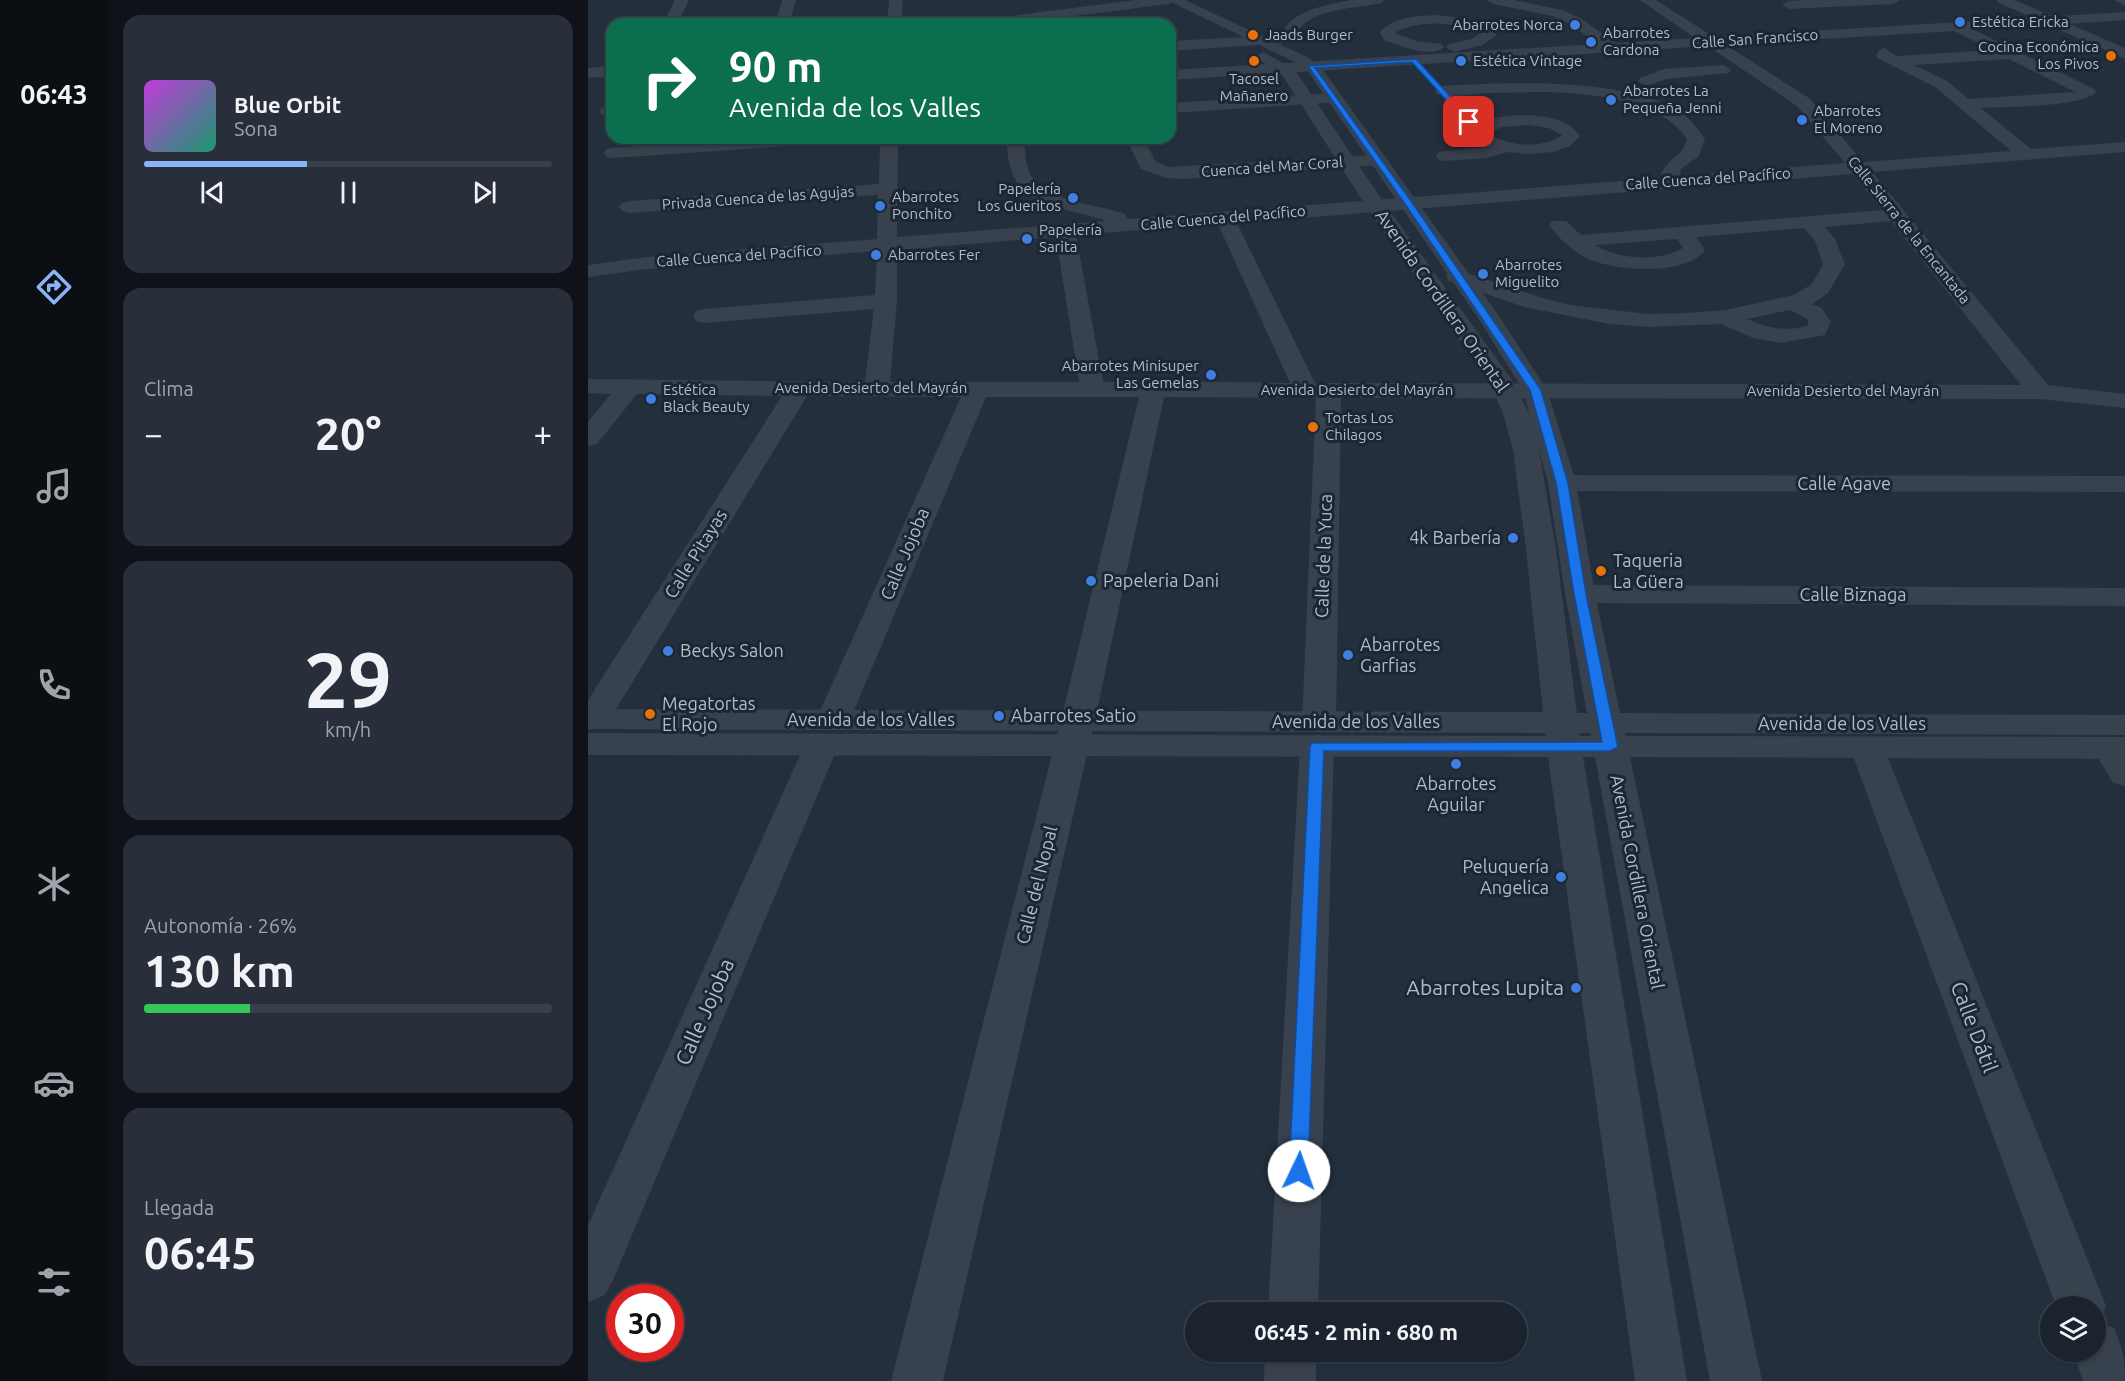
<!DOCTYPE html>
<html lang="es">
<meta charset="utf-8">
<style>
body{margin:0;font-family:Ubuntu,sans-serif;background:#282f3a;color:#f1f3f6;height:100vh;display:flex;flex-direction:column;font-size:22px;white-space:nowrap}
*{box-sizing:border-box;margin:0}
p{font-size:20px;color:#a0a4aa}
.icon{flex:none;width:33px;height:33px;fill:none;stroke:currentColor;stroke-width:2;stroke-linecap:round;stroke-linejoin:round}
.map{position:relative;flex:1;overflow:hidden}
.sheet{display:flex;flex-direction:column;gap:15px;padding:15px;background:#0f1319;width:480px}
.sheet>*{flex:none}
.banner{position:absolute;left:18px;top:18px;width:570px;height:126px;border-radius:18px;box-shadow:0 2px 4px #0004,0 0 0 2px #39404a;background:#0b6e4f;color:#fff;overflow:hidden}
.tools{position:absolute;left:1452px;top:1296px;display:grid;gap:12px}
.tools a{display:grid;place-items:center;width:66px;height:66px;border-radius:50%;background:#1b232e;box-shadow:0 2px 4px #0004,0 0 0 2px #39404a;font-size:30px}
.speed{position:absolute;left:18px;top:1284px;display:flex;gap:12px;font-size:30px;font-weight:700;text-align:center}
.speed>*{display:grid;place-content:center;width:78px;height:78px;border-radius:50%;background:#1b232e;box-shadow:0 2px 4px #0004,0 0 0 2px #39404a;line-height:1}
.speed .limit{border:9px solid #d22;background:#fff;color:#111}
.pin{position:absolute;display:grid;place-items:center;width:51px;height:51px;color:#fff;margin:-26px;border-radius:12px;box-shadow:0 3px 9px #0006}
.me{position:absolute;width:66px;margin:-33px;rotate:3deg;stroke-linejoin:round;filter:drop-shadow(0 0 4px #0008)}
.turn{display:flex;align-items:center;gap:21px;height:126px;padding:0 24px;font-size:27px}
.turn .icon{width:78px;height:78px;stroke-width:2.5}
.turn b{display:block;font-size:42px;line-height:51px}
.big{font-size:45px;font-weight:700;line-height:1.1}
.sheet .tile{flex:1;display:flex;flex-direction:column;justify-content:center;gap:9px;min-width:0;padding:0 21px;border-radius:18px;background:#282f3a}
.sheet .dial{align-items:center;gap:0}
.dial b{font-size:78px;line-height:1}
.song{display:flex;align-items:center;gap:18px}
.cover{width:72px;height:72px;border-radius:9px;background:linear-gradient(135deg,hsl(290 70% 55%),hsl(160 70% 35%))}
.played{height:6px;border-radius:3px;background:linear-gradient(90deg,#8ab4f8 40%,#39404a 40%)}
.keys{display:flex;justify-content:space-around;direction:ltr}
.heat{display:flex;justify-content:space-between;align-items:center;font-size:33px;direction:ltr}
.charge{height:9px;border-radius:4px;background:linear-gradient(90deg,#34c759 26%,#39404a 0)}
.trip{position:absolute;left:597px;top:1302px;width:342px;height:60px;border-radius:30px;background:#1b232e;box-shadow:0 2px 4px #0004,0 0 0 2px #39404a;font-weight:700;line-height:60px;text-align:center}
main{display:flex;flex:1;min-height:0}
.dock{display:flex;flex-direction:column;width:108px;justify-content:space-around;align-items:center;background:#0b0e12;color:#a0a4aa}
.dock .icon{width:42px;height:42px}
.dock .on{color:#8ab4f8}
.dock b{font-size:27px;color:#f1f3f6}
.map>svg:first-child{display:block}
.lines{fill:none;stroke-linecap:round;stroke-linejoin:round}
.pedestrian{fill:#38414e;fill-rule:evenodd}
.minor{fill:#38414e;fill-rule:evenodd}
.tertiary{fill:#38414e;fill-rule:evenodd}
.route{fill:#1a73e8;stroke:#114b97;stroke-width:1.5}
.shop-dot{fill:#3f7fe0;stroke:#1d2633;stroke-width:2}
.food-dot{fill:#e8710a;stroke:#1d2633;stroke-width:2}
.labels{text-anchor:middle;stroke-width:6;stroke-linejoin:round;paint-order:stroke}
.far-poi-label{font-size:15px;fill:#b4bcc9;stroke:#1d2633;text-anchor:start}
.far-street-label{font-size:15px;fill:#b4bcc9;stroke:#1d2633}
.street-label{font-size:18px;fill:#b4bcc9;stroke:#1d2633}
.poi-label{font-size:18px;fill:#b4bcc9;stroke:#1d2633;text-anchor:start}
.near-poi-label{font-size:21px;fill:#b4bcc9;stroke:#1d2633;text-anchor:end}
.near-street-label{font-size:21px;fill:#b4bcc9;stroke:#1d2633}
</style>
<main>
<nav class="dock">
<b>06:43</b>
<svg class="icon on" aria-label="directions" viewBox="0 0 24 24"><path d="M12 3l9 9-9 9-9-9zM9 14v-3h6M13 9l2 2-2 2"/></svg>
<svg class="icon" aria-label="music" viewBox="0 0 24 24"><path d="M9 18V5l10-2v13"/><circle cx="6" cy="18" r="3"/><circle cx="16" cy="16" r="3"/></svg>
<svg class="icon" aria-label="phone" viewBox="0 0 24 24"><path d="M5 4h4l2 5-3 2q2 4 5 5l2-3 5 2v4C11 20 4 13 5 4z"/></svg>
<svg class="icon" aria-label="climate" viewBox="0 0 24 24"><path d="M12 3v18M4 7l16 10M4 17L20 7"/></svg>
<svg class="icon" aria-label="car" viewBox="0 0 24 24"><path d="M5 17H2v-5l4-1 3-4h7l3 4 3 1v5h-3M9 17h6M6 11h13"/><circle cx="7" cy="17" r="2"/><circle cx="17" cy="17" r="2"/></svg>
<svg class="icon" aria-label="filters" viewBox="0 0 24 24"><path d="M4 7h16M4 17h16"/><circle cx="9" cy="7" r="2"/><circle cx="15" cy="17" r="2"/></svg>
</nav>
<section class="sheet">
<div class="tile">
<div class="song"><i class="cover"></i><div><b>Blue Orbit</b><p>Sona</p></div></div>
<div class="played"></div>
<div class="keys"><svg class="icon" aria-label="previous" viewBox="0 0 24 24"><path d="M18 5L8 12l10 7zM5 5v14"/></svg><svg class="icon" aria-label="pause" viewBox="0 0 24 24"><path d="M8 5v14M16 5v14"/></svg><svg class="icon" aria-label="next" viewBox="0 0 24 24"><path d="M6 5l10 7-10 7zM19 5v14"/></svg></div>
</div>
<div class="tile"><p>Clima</p>
<div class="heat"><a>−</a><b class="big">20°</b><a>+</a></div>
</div>
<div class="tile dial"><b>29</b><p>km/h</p></div>
<div class="tile"><p>Autonomía · 26%</p><b class="big">130 km</b><div class="charge"></div></div>
<div class="tile"><p>Llegada</p><b class="big">06:45</b></div>
</section>
<div class="map">
<svg width="1537" height="1381" viewBox="0 0 1537 1381">
<rect width="100%" height="100%" fill="#242f3e"/>
<g class="lines">
<polygon class="pedestrian" points="1526,0 1537,0 1537,6"/>
<g class="minor">
<polygon points="87,0 101,0 89,24 75,24"/>
<polygon points="194,0 208,0 201,24 187,24"/>
<polygon points="301,0 315,0 313,24 299,24"/>
<polygon points="547,0 587,0 580,4 424,24 383,24 390,20"/>
<path d="M762,0H796L794,3C769,9 729,7 711,29C708,33 707,38 704,42L699,43L582,51V41L693,35C703,10 739,5 762,0Z"/>
<path d="M898,0H926L974,10L992,18L1028,43L1107,38L1052,0H1068L1126,37L1537,12V20L1386,30L1506,89L1508,92C1496,107 1415,107 1393,108L1443,149L1537,142V152L1284,172L1460,385L1537,394V408L1452,399L753,398L748,722L743,729L731,732L719,729L714,722L728,398L576,397L507,720L355,1381H303L473,720L551,397H398L262,720L257,727L245,730L233,727L228,720L373,397L219,396L22,719L17,726L0,728V700L194,396L49,394L9,444L0,446V422L23,394L0,393V379L277,382L286,309L116,323L108,321L105,316L108,311L116,309L287,295L289,251L59,269L0,277V265L59,257L289,239L290,195L41,213L34,211L31,207L34,203L41,201L291,184L292,138H310L309,237L519,221C470,204 423,211 419,146L385,142L382,138H436C437,152 437,167 445,179C460,201 512,205 537,214L539,219L1074,178L1073,173C1082,157 1095,156 1099,139C1064,88 960,91 904,93C887,93 866,99 849,94L847,91L849,88L855,86C916,82 1040,77 1092,112C1103,119 1110,129 1117,139L1111,156L1093,169L1092,176L1257,163L1209,106L1120,46L582,80V70L1010,44L982,24L965,16L905,4ZM1366,31L1405,50L1309,56L1296,48L1291,50L1288,56L1291,59L1347,87L1423,151L1275,162L1221,98L1138,45ZM1421,59L1487,92L1381,99L1359,81L1326,65ZM1265,174L1294,210L993,235L978,221H964L961,225C971,239 987,254 1003,260C1029,271 1099,276 1117,250L1108,237L1216,228L1227,241L1235,264L1224,284L1206,295L1138,310L1098,313L1060,314L982,305L951,297L869,270L861,271L858,276L861,281L936,307L1021,324L1060,327L1133,324L1165,338L1193,343L1237,335L1243,322L1234,308L1224,304L1240,293L1257,264L1247,239L1237,227L1303,221L1433,385L727,383L649,223ZM630,224L702,383L566,381L515,382L488,235ZM468,237L491,382H302L309,301V250ZM1089,239L1095,248C1071,262 1031,260 1007,245ZM1202,310L1218,318L1221,322L1219,326C1197,332 1180,328 1159,319Z"/>
<polygon points="1218,0 1312,0 1305,4 1201,9 1194,5 1201,1"/>
<path d="M848,15L876,18L904,27L908,35L895,45L866,52L858,47L861,44L884,39L893,33C867,22 832,19 807,33L828,41L853,44L856,47C845,59 809,45 796,40L792,32C805,17 830,16 848,15Z"/>
<polygon points="1135,65 1143,70 1141,73 1078,79 1058,86 1050,81 1052,78 1076,69"/>
<polygon points="24,66 24,76 0,78 0,68"/>
<polygon points="746,93 752,94 754,98 752,102 582,113 582,103"/>
<polygon points="19,105 24,105 24,115 13,114 11,110"/>
<path d="M940,115C960,117 979,118 992,136L982,146L965,152L940,154L920,152L898,158L857,161L851,160L848,156L851,152L857,151L900,147C891,144 886,141 883,132C896,115 921,116 940,115ZM940,125L961,128L974,135C957,149 917,147 901,133L914,127Z"/>
<polygon points="166,138 253,138 250,142 244,143 25,158 19,157 16,153 19,149 25,148"/>
<polygon points="538,138 556,138 567,161 581,167 789,155 795,156 798,160 795,164 789,165 594,179 578,178 553,169"/>
<polygon points="974,475 1537,476 1537,492 974,491 964,489 960,483 964,477"/>
<polygon points="992,585 1537,588 1537,606 992,603 981,600 977,594 981,588"/>
<polygon points="234,733 246,737 251,744 25,1280 17,1295 0,1302 0,1225 217,744 222,737"/>
<polygon points="729,735 741,738 746,746 730,1312 680,1312 712,746 717,738"/>
<path d="M1279,737L1291,740L1296,748L1518,1306L1510,1322L1526,1328C1535,1349 1537,1359 1537,1381H1495L1485,1352H1508V1306H1468L1262,748L1267,740Z"/>
<polygon points="1521,737 1533,740 1537,746 1537,786 1525,783 1504,748 1509,740"/>
<polygon points="677,1352 728,1352 728,1381 676,1381"/>
</g>
<g class="tertiary">
<path d="M579,0H597L721,58L733,67L911,316L959,390L988,483L1007,594L1032,713L1537,715V735L1037,733V736L1537,737V759L1042,757L1174,1381H1122L1007,757H995L1099,1381H1047L960,757L0,755V733L958,736L957,733L0,729V709L955,712L938,549L925,450L915,413L900,380L778,206L695,76L667,57L675,52L707,70L796,203L924,380L941,413L951,450L968,549L989,713H999L977,594L960,483L935,390L892,321L721,73L711,64ZM991,733H1002L1003,736H992Z"/>
<polygon points="1409,0 1427,0 1537,48 1537,59 1411,3"/>
</g>
</g>
<polygon class="route" points="828,59 884,120 884,123 879,123 824,62 727,68 823,201 953,390 980,483 998,594 1030,747 1022,751 736,751 720,1171 717,1176 711,1179 704,1176 701,1171 722,746 724,743 1014,742 986,594 968,483 942,390 817,204 720,66"/>
<g class="shop-dot">
<circle cx="1372" cy="22" r="6"/>
<circle cx="987" cy="25" r="6"/>
<circle cx="1003" cy="42" r="6"/>
<circle cx="873" cy="61" r="6"/>
<circle cx="1023" cy="100" r="6"/>
<circle cx="1214" cy="120" r="6"/>
<circle cx="485" cy="198" r="6"/>
<circle cx="292" cy="206" r="6"/>
<circle cx="439" cy="239" r="6"/>
<circle cx="288" cy="255" r="6"/>
<circle cx="895" cy="274" r="6"/>
<circle cx="623" cy="375" r="6"/>
<circle cx="63" cy="399" r="6"/>
<circle cx="925" cy="538" r="6"/>
<circle cx="503" cy="581" r="6"/>
<circle cx="80" cy="651" r="6"/>
<circle cx="760" cy="655" r="6"/>
<circle cx="411" cy="716" r="6"/>
<circle cx="868" cy="764" r="6"/>
<circle cx="973" cy="877" r="6"/>
<circle cx="988" cy="988" r="6"/>
</g>
<g class="food-dot">
<circle cx="665" cy="35" r="6"/>
<circle cx="1523" cy="56" r="6"/>
<circle cx="666" cy="61" r="6"/>
<circle cx="725" cy="427" r="6"/>
<circle cx="1013" cy="571" r="6"/>
<circle cx="62" cy="714" r="6"/>
</g>
<g class="labels">
<g class="far-poi-label">
<text x="1384" y="27">Estética Ericka</text>
<text x="975" y="30" text-anchor="end">Abarrotes Norca</text>
<text x="1015" y="38">Abarrotes<tspan x="1015" dy="17">Cardona</tspan></text>
<text x="677" y="40">Jaads Burger</text>
<text x="1511" y="52" text-anchor="end">Cocina Económica<tspan x="1511" dy="17">Los Pivos</tspan></text>
<text x="885" y="66">Estética Vintage</text>
<text x="666" y="84" text-anchor="middle">Tacosel<tspan x="666" dy="17">Mañanero</tspan></text>
<text x="1035" y="96">Abarrotes La<tspan x="1035" dy="17">Pequeña Jenni</tspan></text>
<text x="1226" y="116">Abarrotes<tspan x="1226" dy="17">El Moreno</tspan></text>
<text x="473" y="194" text-anchor="end">Papelería<tspan x="473" dy="17">Los Gueritos</tspan></text>
<text x="304" y="202">Abarrotes<tspan x="304" dy="17">Ponchito</tspan></text>
<text x="451" y="235">Papelería<tspan x="451" dy="17">Sarita</tspan></text>
<text x="300" y="260">Abarrotes Fer</text>
<text x="907" y="270">Abarrotes<tspan x="907" dy="17">Miguelito</tspan></text>
<text x="611" y="371" text-anchor="end">Abarrotes Minisuper<tspan x="611" dy="17">Las Gemelas</tspan></text>
<text x="75" y="395">Estética<tspan x="75" dy="17">Black Beauty</tspan></text>
<text x="737" y="423">Tortas Los<tspan x="737" dy="17">Chilagos</tspan></text>
</g>
<g class="far-street-label">
<text transform="translate(1167 39) rotate(-4)" y="5">Calle San Francisco</text>
<text transform="translate(684 167) rotate(-4)" y="5">Cuenca del Mar Coral</text>
<text transform="translate(1120 179) rotate(-4)" y="5">Calle Cuenca del Pacífico</text>
<text transform="translate(170 198) rotate(-4)" y="5">Privada Cuenca de las Agujas</text>
<text transform="translate(635 218) rotate(-5)" y="5">Calle Cuenca del Pacífico</text>
<text transform="translate(1321 230) rotate(51)" y="5">Calle Sierra de la Encantada</text>
<text transform="translate(151 256) rotate(-4)" y="5">Calle Cuenca del Pacífico</text>
<text x="283" y="393">Avenida Desierto del Mayrán</text>
<text x="769" y="395">Avenida Desierto del Mayrán</text>
<text x="1255" y="396">Avenida Desierto del Mayrán</text>
</g>
<g class="street-label">
<text transform="translate(854 301) rotate(55)" y="6">Avenida Cordillera Oriental</text>
<text x="1256" y="490">Calle Agave</text>
<text transform="translate(108 554) rotate(-58)" y="6">Calle Pitayas</text>
<text transform="translate(317 554) rotate(-67)" y="6">Calle Jojoba</text>
<text transform="translate(736 556) rotate(-88)" y="6">Calle de la Yuca</text>
<text x="1265" y="601">Calle Biznaga</text>
<text x="283" y="726">Avenida de los Valles</text>
<text x="768" y="728">Avenida de los Valles</text>
<text x="1254" y="730">Avenida de los Valles</text>
<text transform="translate(1049 882) rotate(79)" y="6">Avenida Cordillera Oriental</text>
<text transform="translate(449 885) rotate(-76)" y="6">Calle del Nopal</text>
</g>
<g class="poi-label">
<text x="913" y="544" text-anchor="end">4k Barbería</text>
<text x="1025" y="567">Taqueria<tspan x="1025" dy="21">La Güera</tspan></text>
<text x="515" y="587">Papeleria Dani</text>
<text x="772" y="651">Abarrotes<tspan x="772" dy="21">Garfias</tspan></text>
<text x="92" y="657">Beckys Salon</text>
<text x="74" y="710">Megatortas<tspan x="74" dy="21">El Rojo</tspan></text>
<text x="423" y="722">Abarrotes Satio</text>
<text x="868" y="790" text-anchor="middle">Abarrotes<tspan x="868" dy="21">Aguilar</tspan></text>
<text x="961" y="873" text-anchor="end">Peluquería<tspan x="961" dy="21">Angelica</tspan></text>
</g>
<g class="near-poi-label">
<text x="976" y="995">Abarrotes Lupita</text>
</g>
<g class="near-street-label">
<text transform="translate(117 1012) rotate(-66)" y="7">Calle Jojoba</text>
<text transform="translate(1386 1027) rotate(69)" y="7">Calle Dátil</text>
</g>
</g>
</svg>
<div class="tools">
<a><svg class="icon" aria-label="layers" viewBox="0 0 24 24"><path d="M12 4l9 5-9 5-9-5zM3 14l9 5 9-5"/></svg></a>
</div>
<div class="speed"><div class="limit">30</div></div>
<div class="pin" style="left:881px;top:122px;background:#d93025"><svg class="icon" aria-label="arrive" viewBox="0 0 24 24"><path d="M6 21V4h12l-3 4 3 4H6"/></svg></div>
<svg class="me" style="left:711px;top:1171px" viewBox="-20 -20 40 40"><circle r="19" fill="#fff"/><path d="M0-13L10 11 0 6-10 11z" fill="#1a73e8"/></svg>
<div class="trip">06:45 · 2 min · 680 m</div>
<div class="banner">
<div class="turn"><svg class="icon" aria-label="right" viewBox="0 0 24 24"><path d="M7 20v-9h11M14 6l5 5-5 5"/></svg><div><b>90 m</b>Avenida de los Valles</div></div>
</div>
</div>
</main>
